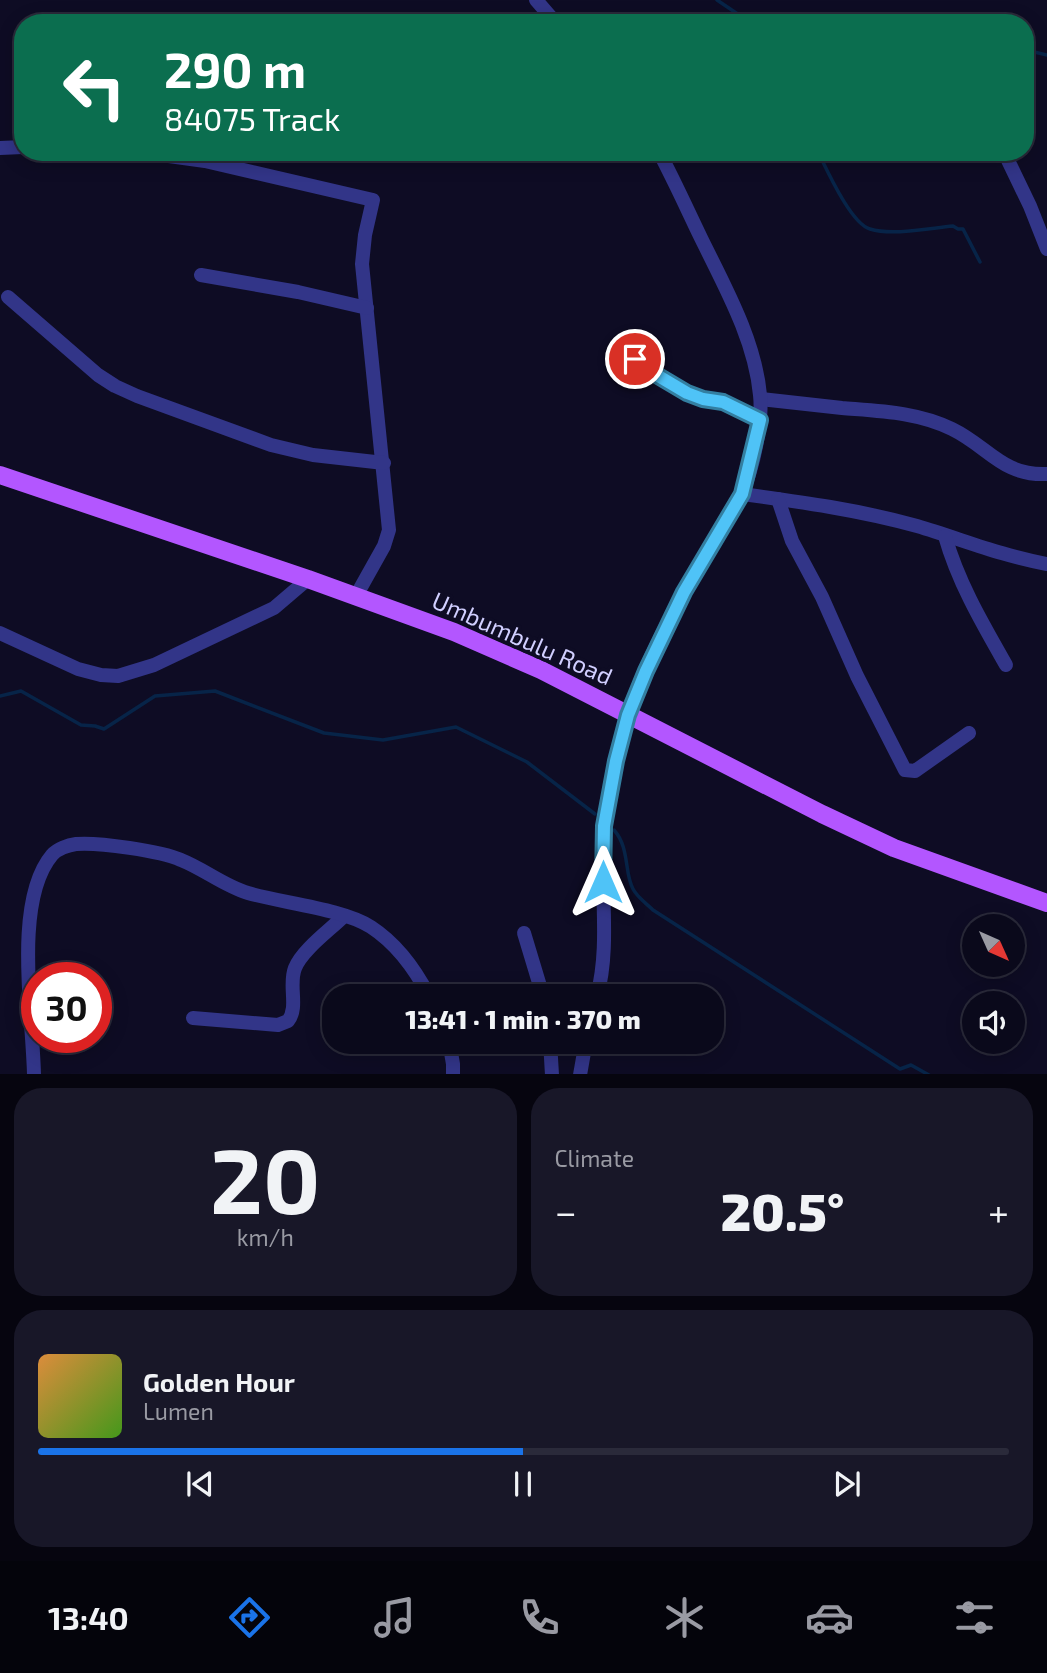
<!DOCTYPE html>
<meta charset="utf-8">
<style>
body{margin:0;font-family:"Exo 2",sans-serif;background:#181728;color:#f1f3f6;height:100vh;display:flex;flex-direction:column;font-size:26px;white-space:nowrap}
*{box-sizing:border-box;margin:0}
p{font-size:23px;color:#999aa3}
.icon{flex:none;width:38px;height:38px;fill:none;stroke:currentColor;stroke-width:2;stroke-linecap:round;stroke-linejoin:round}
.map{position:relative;height:1074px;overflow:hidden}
.details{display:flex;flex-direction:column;gap:14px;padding:14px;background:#06050f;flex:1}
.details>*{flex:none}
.hud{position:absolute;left:14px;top:14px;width:1020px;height:147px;border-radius:28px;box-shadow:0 4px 18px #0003,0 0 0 2px #2a2a3a;background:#0b6e4f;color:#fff;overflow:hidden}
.needle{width:46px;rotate:135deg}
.controls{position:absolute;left:962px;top:914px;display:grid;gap:14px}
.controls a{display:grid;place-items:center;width:63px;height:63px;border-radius:50%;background:#0a091b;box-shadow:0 4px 18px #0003,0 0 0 2px #2a2a3a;font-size:35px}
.speed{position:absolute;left:21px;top:962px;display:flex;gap:14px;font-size:35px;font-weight:700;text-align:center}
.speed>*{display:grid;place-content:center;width:91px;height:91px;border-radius:50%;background:#0a091b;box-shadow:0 4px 18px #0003,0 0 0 2px #2a2a3a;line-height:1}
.speed .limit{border:10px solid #d22;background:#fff;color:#111}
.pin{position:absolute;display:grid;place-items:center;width:60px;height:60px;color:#fff;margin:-30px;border:4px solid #fff;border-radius:50%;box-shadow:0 2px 7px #0007}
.me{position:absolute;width:77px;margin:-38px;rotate:0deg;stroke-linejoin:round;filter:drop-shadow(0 0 5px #0008)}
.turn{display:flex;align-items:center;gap:24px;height:147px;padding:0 35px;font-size:32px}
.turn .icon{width:91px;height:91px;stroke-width:2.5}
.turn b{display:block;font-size:49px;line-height:60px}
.big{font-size:52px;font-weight:800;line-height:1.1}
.details .card{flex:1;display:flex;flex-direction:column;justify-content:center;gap:10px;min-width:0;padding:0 24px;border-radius:28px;background:#181728}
.details .dial{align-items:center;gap:0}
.dial b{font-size:91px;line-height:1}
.song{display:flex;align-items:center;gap:21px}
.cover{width:84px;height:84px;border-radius:10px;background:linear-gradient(135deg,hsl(30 70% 55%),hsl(100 70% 35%))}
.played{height:7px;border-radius:4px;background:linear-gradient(90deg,#1a73e8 50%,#2a2a3a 50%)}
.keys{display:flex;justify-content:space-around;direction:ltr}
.heat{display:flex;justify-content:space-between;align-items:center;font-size:38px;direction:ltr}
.details .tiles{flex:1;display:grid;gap:14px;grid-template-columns:1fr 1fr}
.card:last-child{grid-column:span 2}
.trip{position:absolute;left:322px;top:984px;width:402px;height:70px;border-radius:28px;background:#0a091b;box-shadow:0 4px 18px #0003,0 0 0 2px #2a2a3a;font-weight:800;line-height:70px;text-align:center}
.menu{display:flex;height:112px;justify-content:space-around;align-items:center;background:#04040b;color:#999aa3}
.menu .icon{width:49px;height:49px}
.menu .current{color:#1a73e8}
.menu b{font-size:32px;color:#f1f3f6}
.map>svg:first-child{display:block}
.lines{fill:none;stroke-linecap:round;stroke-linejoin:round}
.stream{stroke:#072448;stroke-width:3.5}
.minor{stroke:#323588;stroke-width:14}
.major{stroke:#b356ff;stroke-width:18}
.route-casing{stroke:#337fa1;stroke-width:18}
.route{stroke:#4fc3f7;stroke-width:12}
.labels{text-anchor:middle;stroke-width:7;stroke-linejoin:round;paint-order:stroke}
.street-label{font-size:24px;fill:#d1cfff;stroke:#0e0c24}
</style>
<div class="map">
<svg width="1047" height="1075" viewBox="0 0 1047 1075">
<rect width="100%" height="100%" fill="#0e0c24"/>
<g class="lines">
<g class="stream">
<polyline points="717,0 751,23"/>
<polyline points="831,23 856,23"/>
<polyline points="1026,50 1047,55"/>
<path d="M818,152C827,170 851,224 870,229C892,236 930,228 953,226L958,229H963L980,262"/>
<polyline points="0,696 21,691 81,725 95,726 104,729 155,696 215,691 324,733 383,740 456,727 527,762 595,814"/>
<path d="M614,830C630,848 624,873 633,889C637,897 647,904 653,910L900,1069L911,1065L929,1075"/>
</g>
<g class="minor">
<polyline points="536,0 556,23"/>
<polyline points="0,148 23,147"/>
<polyline points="140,152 205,161 373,200 365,235 362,264 389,530 384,546 356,596"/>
<polyline points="1004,152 1030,206 1047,249"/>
<polyline points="201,275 298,292 367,308"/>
<polyline points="8,297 98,375 115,386 137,396 271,445 313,455 384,463"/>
<polyline points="635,359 655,374 687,393 703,399 723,402 760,420"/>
<path d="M761,399C788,402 815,405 842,408C879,411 918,412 952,429C989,447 1002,476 1047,474"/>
<path d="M742,494C801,502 860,510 917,526C961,539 1002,556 1047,564"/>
<polyline points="778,499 792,541 822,597 857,676 905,770 915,771 969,733"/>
<path d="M945,536C958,582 982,623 1006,665"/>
<polyline points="0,633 78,669 101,675 118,676 154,665 274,608 308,579"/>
<polyline points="524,933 543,996"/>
<path d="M597,996C609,951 602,904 603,859C603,812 615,764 627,719C643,664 678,602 707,552C718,533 734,514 742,493C753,469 763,422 760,395C755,340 725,287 701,238C687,209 674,180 659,152"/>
<path d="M193,1018L278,1025L288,1021C299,1007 288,985 295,968C302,950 330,930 344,916"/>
<polyline points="449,1041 453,1064 453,1075"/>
<polyline points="550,1041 552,1075"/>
<path d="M34,1075C33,1017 13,901 52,855C57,849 68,845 76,844C98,842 161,851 181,860C204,869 224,886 248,893C282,903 344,909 371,927C397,944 415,969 429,996"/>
<polyline points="580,1075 586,1041"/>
</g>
<polyline class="major" points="0,475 308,579 454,632 541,670 822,814 894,848 1047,903"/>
</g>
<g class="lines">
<defs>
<polyline id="route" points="603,882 604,826 616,761 628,715 646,671 684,592 742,494 760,420 723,402 703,399 687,393 655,374 635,359"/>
</defs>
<use href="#route" class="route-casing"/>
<use href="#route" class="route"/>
</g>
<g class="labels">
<g class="street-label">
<text transform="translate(522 639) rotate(24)" y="8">Umbumbulu Road</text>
</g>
</g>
</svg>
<div class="controls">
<a><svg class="needle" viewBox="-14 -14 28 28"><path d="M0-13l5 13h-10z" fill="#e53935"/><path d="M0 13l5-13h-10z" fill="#999aa3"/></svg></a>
<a><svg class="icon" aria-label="sound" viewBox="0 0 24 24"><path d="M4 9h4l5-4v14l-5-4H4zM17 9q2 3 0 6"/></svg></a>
</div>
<div class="speed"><div class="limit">30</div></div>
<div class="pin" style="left:635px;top:359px;background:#d93025"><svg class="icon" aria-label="arrive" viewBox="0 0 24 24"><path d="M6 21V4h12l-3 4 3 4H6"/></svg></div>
<svg class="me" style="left:603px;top:882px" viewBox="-20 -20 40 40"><path d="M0-17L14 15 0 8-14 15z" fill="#4fc3f7" stroke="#fff" stroke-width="4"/></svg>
<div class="trip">13:41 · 1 min · 370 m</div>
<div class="hud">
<div class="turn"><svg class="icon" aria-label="left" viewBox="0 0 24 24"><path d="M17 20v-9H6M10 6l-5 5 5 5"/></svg><div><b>290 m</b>84075 Track</div></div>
</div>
</div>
<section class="details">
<div class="tiles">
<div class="card dial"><b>20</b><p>km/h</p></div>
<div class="card"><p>Climate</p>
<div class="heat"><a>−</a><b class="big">20.5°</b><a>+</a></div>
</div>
<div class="card">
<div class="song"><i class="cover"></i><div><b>Golden Hour</b><p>Lumen</p></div></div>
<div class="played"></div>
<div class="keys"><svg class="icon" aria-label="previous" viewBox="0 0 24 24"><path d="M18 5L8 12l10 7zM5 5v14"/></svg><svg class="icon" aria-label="pause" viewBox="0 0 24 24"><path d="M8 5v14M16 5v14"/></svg><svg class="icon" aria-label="next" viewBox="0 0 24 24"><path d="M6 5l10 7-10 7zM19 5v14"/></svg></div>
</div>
</div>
</section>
<nav class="menu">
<b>13:40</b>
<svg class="icon current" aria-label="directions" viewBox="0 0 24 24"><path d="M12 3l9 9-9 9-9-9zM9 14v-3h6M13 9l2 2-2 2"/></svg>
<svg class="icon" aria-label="music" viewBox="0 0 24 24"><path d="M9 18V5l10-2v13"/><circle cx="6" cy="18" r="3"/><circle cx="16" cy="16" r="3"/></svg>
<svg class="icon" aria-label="phone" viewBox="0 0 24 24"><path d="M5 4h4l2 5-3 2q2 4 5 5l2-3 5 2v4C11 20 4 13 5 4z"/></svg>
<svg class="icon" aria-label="climate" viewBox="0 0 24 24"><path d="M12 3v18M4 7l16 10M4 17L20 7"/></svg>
<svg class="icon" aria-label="car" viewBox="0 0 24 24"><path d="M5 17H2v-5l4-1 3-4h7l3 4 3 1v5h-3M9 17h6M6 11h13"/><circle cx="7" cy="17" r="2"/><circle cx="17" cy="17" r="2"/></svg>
<svg class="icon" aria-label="filters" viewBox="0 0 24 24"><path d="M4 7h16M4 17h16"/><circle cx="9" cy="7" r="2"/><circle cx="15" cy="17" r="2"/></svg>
</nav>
